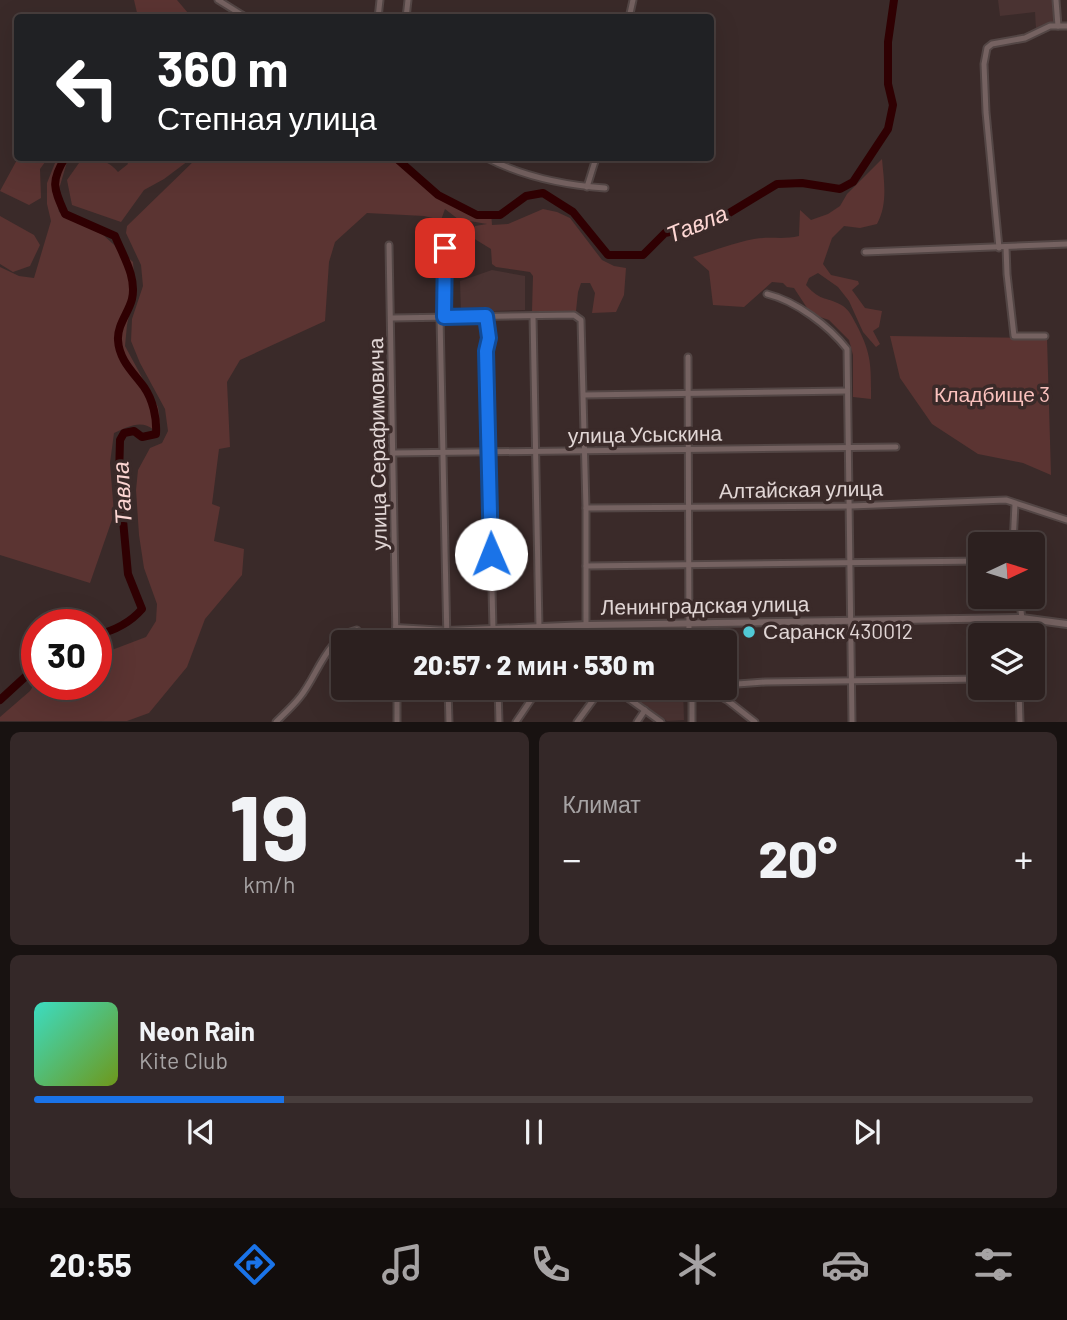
<!DOCTYPE html>
<html lang="ru">
<meta charset="utf-8">
<style>
body{margin:0;font-family:Barlow,sans-serif;background:#342828;color:#f1f3f6;height:100vh;display:flex;flex-direction:column;font-size:26px;white-space:nowrap}
*{box-sizing:border-box;margin:0}
p{font-size:23px;color:#a6a3a4}
.icon{flex:none;width:38px;height:38px;fill:none;stroke:currentColor;stroke-width:2;stroke-linecap:round;stroke-linejoin:round}
.map{position:relative;height:722px;overflow:hidden}
.drawer{display:flex;flex-direction:column;gap:10px;padding:10px;background:#181211;flex:1}
.drawer>*{flex:none}
.top-card{position:absolute;left:14px;top:14px;width:700px;height:147px;border-radius:7px;box-shadow:0 7px 28px #0002,0 0 0 2px #483e3d;background:#202124;color:#fff;overflow:hidden}
.needle{width:46px;rotate:86deg}
.fabs{position:absolute;left:968px;top:532px;display:grid;gap:14px}
.fabs a{display:grid;place-items:center;width:77px;height:77px;border-radius:7px;background:#2c201f;box-shadow:0 7px 28px #0002,0 0 0 2px #483e3d;font-size:35px}
.speed{position:absolute;left:21px;top:609px;display:flex;gap:14px;font-size:35px;font-weight:700;text-align:center}
.speed>*{display:grid;place-content:center;width:91px;height:91px;border-radius:50%;background:#2c201f;box-shadow:0 7px 28px #0002,0 0 0 2px #483e3d;line-height:1}
.speed .limit{border:10px solid #d22;background:#fff;color:#111}
.pin{position:absolute;display:grid;place-items:center;width:60px;height:60px;color:#fff;margin:-30px;border-radius:14px;box-shadow:0 4px 10px #0006}
.me{position:absolute;width:77px;margin:-38px;rotate:359deg;stroke-linejoin:round;filter:drop-shadow(0 0 5px #0008)}
.turn{display:flex;align-items:center;gap:24px;height:147px;padding:0 28px;font-size:32px}
.turn .icon{width:91px;height:91px;stroke-width:2.5}
.turn b{display:block;font-size:49px;line-height:60px}
.big{font-size:52px;font-weight:800;line-height:1.1}
.drawer .widget{flex:1;display:flex;flex-direction:column;justify-content:center;gap:10px;min-width:0;padding:0 24px;border-radius:10px;background:#342828}
.drawer .dial{align-items:center;gap:0}
.dial b{font-size:91px;line-height:1}
.song{display:flex;align-items:center;gap:21px}
.cover{width:84px;height:84px;border-radius:10px;background:linear-gradient(135deg,hsl(170 70% 55%),hsl(80 70% 35%))}
.played{height:7px;border-radius:4px;background:linear-gradient(90deg,#1a73e8 25%,#483e3d 25%)}
.keys{display:flex;justify-content:space-around;direction:ltr}
.heat{display:flex;justify-content:space-between;align-items:center;font-size:38px;direction:ltr}
.drawer .tiles{flex:1;display:grid;gap:10px;grid-template-columns:1fr 1fr}
.widget:last-child{grid-column:span 2}
.trip{position:absolute;left:331px;top:630px;width:406px;height:70px;border-radius:7px;background:#2c201f;box-shadow:0 7px 28px #0002,0 0 0 2px #483e3d;font-weight:800;line-height:70px;text-align:center}
.menu{display:flex;height:112px;justify-content:space-around;align-items:center;background:#120d0c;color:#a6a3a4}
.menu .icon{width:49px;height:49px}
.menu .on{color:#1a73e8}
.menu b{font-size:32px;color:#f1f3f6}
.map>svg:first-child{display:block}
.built{fill:#4a3332}
.green{fill:#5b3432}
.lines{fill:none;stroke-linecap:round;stroke-linejoin:round}
.river{stroke:#2f0002;stroke-width:8}
.minor-casing{stroke:#534645;stroke-width:9}
.tertiary-casing{stroke:#534645;stroke-width:10}
.minor{stroke:#756261;stroke-width:5}
.tertiary{stroke:#756261;stroke-width:6}
.route-casing{stroke:#114b97;stroke-width:18}
.route{stroke:#1a73e8;stroke-width:12}
.poi-dot{fill:#52cbd7;stroke:#3a2a29;stroke-width:2.5}
.labels{text-anchor:middle;stroke-width:7;stroke-linejoin:round;paint-order:stroke}
.park-label{font-size:21px;fill:#fac1bd;stroke:#3a2a29}
.street-label{font-size:21px;fill:#e1d6d5;stroke:#3a2a29}
.poi-label{font-size:21px;fill:#e1d6d5;stroke:#3a2a29;text-anchor:start}
.water-label{font-size:23px;font-style:italic;fill:#fdd6d3;stroke:#3a2a29}
</style>
<div class="map">
<svg width="1067" height="722" viewBox="0 0 1067 722">
<rect width="100%" height="100%" fill="#3a2a29"/>
<g class="built">
<polygon points="998,0 1054,0 1057,24 1036,29 1035,12 1000,16"/>
<polygon points="492,270 525,276 525,310 461,312 460,281"/>
<polygon points="607,633 683,633 683,642 603,642"/>
<polygon points="621,688 683,688 684,720 667,721 637,700 640,689 631,688 628,692"/>
</g>
<g class="green">
<polygon points="134,0 177,0 188,13 187,17 138,17"/>
<polygon points="18,158 48,158 40,169 41,198 29,205 0,191"/>
<path d="M57,158H71L67,162L56,199L59,212L73,221L102,234L133,262L135,286L127,325L125,346L158,407L160,423L154,430C141,419 128,427 114,433L110,463L114,514L90,583L0,555V267L19,276L34,278L51,221L47,204V183Z"/>
<path d="M125,158H192L164,179L144,190L121,222L72,205L67,180L79,163C96,160 106,158 118,172L128,164Z"/>
<polygon points="197,158 400,158 458,209 491,212 492,225 508,224 543,209 557,212 570,218 602,260 614,266 626,268 624,295 616,312 592,313 595,293 590,283 581,283 578,292 576,311 532,311 533,276 530,272 496,267 492,264 491,249 473,238 475,226 487,224 458,219 445,209 441,220 424,216 367,213 335,242 329,262 325,321 240,360 227,382 230,447 219,449 212,504 220,507 214,541 244,549 242,575 205,619 187,667 149,713 127,721 0,721 0,717 30,691 37,680 37,684 96,684 96,649 99,648 104,653 146,637 156,621 157,604 144,568 139,535 136,490 138,470 150,448 162,443 168,431 165,409 140,363 131,341 132,319 143,286 141,265 126,233 127,226"/>
<path d="M882,159C884,181 888,204 877,224L860,228L844,226L832,238L823,264L831,275L858,281L859,284L852,290L865,308L882,311L879,327L873,331L880,344L876,347L863,332L849,301L838,287L818,273L809,278L806,285C822,303 827,296 843,306C849,310 853,318 856,324C872,354 871,366 871,399L853,397V355L849,340L829,320L811,314L794,288L787,287L783,283L772,282L744,307L713,305L709,271L693,257C713,251 733,243 754,239C770,236 783,240 799,236L800,210L811,220L828,214L840,206L847,194Z"/>
<polygon points="0,216 34,235 40,245 30,266 13,272 0,264"/>
<polygon points="890,336 1047,338 1051,475 1023,463 978,454 932,424 900,378"/>
<polygon points="569,628 581,628 584,631 578,642 544,642 536,636 537,631"/>
</g>
<g class="lines">
<g class="river">
<path d="M65,158C50,182 54,189 65,214L115,236C123,256 137,277 132,299C129,312 117,325 118,340C119,360 133,372 144,387C153,400 157,418 156,434L142,437L134,431L124,433L120,440L119,477L128,574L142,609C130,623 113,631 96,635"/>
<polyline points="396,158 438,195 477,215 500,215 526,196 543,193 573,212 608,255 643,255 665,233 716,221 777,184 802,183 840,189 853,182 888,129 893,105 888,84 888,42 894,0"/>
<polyline points="0,700 37,666"/>
</g>
<defs>
<g id="minor">
<polyline points="218,0 247,18"/>
<polyline points="1056,0 1058,26"/>
<polyline points="378,18 380,0"/>
<polyline points="406,18 408,0"/>
<polyline points="629,18 633,0"/>
<path d="M487,158C524,177 563,185 605,188"/>
<polyline points="587,187 596,158"/>
<polyline points="389,245 396,642"/>
<polyline points="1006,247 1007,274 1014,336 1045,336"/>
<polyline points="999,248 986,112 984,64 987,48 992,44 1025,38 1050,26 1067,26"/>
<polyline points="865,252 1067,244"/>
<path d="M767,294C796,301 829,326 847,349L852,722"/>
<polyline points="486,316 489,338 486,351 493,629"/>
<polyline points="533,316 539,628"/>
<polyline points="440,317 447,642"/>
<polyline points="444,317 445,248"/>
<polyline points="392,318 574,315 581,320 586,508 586,642"/>
<polyline points="688,357 689,642"/>
<polyline points="584,395 847,391"/>
<polyline points="394,453 896,447"/>
<polyline points="586,508 851,506 1006,500 1067,520"/>
<polyline points="1013,544 1015,504"/>
<polyline points="586,566 980,561"/>
<polyline points="1019,597 1022,618"/>
<polyline points="1015,619 1016,635"/>
<polyline points="498,629 498,642"/>
<polyline points="724,685 765,682 980,679"/>
<polyline points="397,688 397,722"/>
<polyline points="448,688 449,722"/>
<polyline points="498,688 499,722"/>
<polyline points="614,688 661,722"/>
<polyline points="692,688 692,722"/>
<polyline points="706,688 727,700 755,722"/>
<polyline points="1019,688 1020,722"/>
<path d="M276,722C284,714 293,706 300,697C318,675 326,637 357,630"/>
<polyline points="516,722 539,688"/>
<polyline points="577,722 602,688"/>
<polyline points="637,722 645,710"/>
</g>
<polyline id="tertiary" points="396,628 447,631 587,625 1022,618 1067,624"/>
</defs>
<use href="#minor" class="minor-casing"/>
<use href="#tertiary" class="tertiary-casing"/>
<use href="#minor" class="minor"/>
<use href="#tertiary" class="tertiary"/>
</g>
<g class="lines">
<defs>
<polyline id="route" points="445,248 444,317 486,316 489,338 486,351 491,554"/>
</defs>
<use href="#route" class="route-casing"/>
<use href="#route" class="route"/>
</g>
<circle class="poi-dot" cx="749" cy="632" r="7"/>
<g class="labels">
<g class="park-label">
<text x="992" y="402">Кладбище 3</text>
</g>
<g class="street-label">
<text transform="translate(645 435) rotate(-1)" y="7">улица Усыскина</text>
<text transform="translate(378 444) rotate(-91)" y="7">улица Серафимовича</text>
<text transform="translate(801 490) rotate(-1)" y="7">Алтайская улица</text>
<text transform="translate(705 606) rotate(-1)" y="7">Ленинградская улица</text>
</g>
<g class="poi-label">
<text x="763" y="639">Саранск 430012</text>
</g>
<g class="water-label">
<text transform="translate(697 224) rotate(-22)" y="8">Тавла</text>
<text transform="translate(122 493) rotate(-93)" y="8">Тавла</text>
</g>
</g>
</svg>
<div class="fabs">
<a><svg class="needle" viewBox="-14 -14 28 28"><path d="M0-13l5 13h-10z" fill="#e53935"/><path d="M0 13l5-13h-10z" fill="#a6a3a4"/></svg></a>
<a><svg class="icon" aria-label="layers" viewBox="0 0 24 24"><path d="M12 4l9 5-9 5-9-5zM3 14l9 5 9-5"/></svg></a>
</div>
<div class="speed"><div class="limit">30</div></div>
<div class="pin" style="left:445px;top:248px;background:#d93025"><svg class="icon" aria-label="arrive" viewBox="0 0 24 24"><path d="M6 21V4h12l-3 4 3 4H6"/></svg></div>
<svg class="me" style="left:491px;top:554px" viewBox="-20 -20 40 40"><circle r="19" fill="#fff"/><path d="M0-13L10 11 0 6-10 11z" fill="#1a73e8"/></svg>
<div class="trip">20:57 · 2 мин · 530 m</div>
<div class="top-card">
<div class="turn"><svg class="icon" aria-label="left" viewBox="0 0 24 24"><path d="M17 20v-9H6M10 6l-5 5 5 5"/></svg><div><b>360 m</b>Степная улица</div></div>
</div>
</div>
<section class="drawer">
<div class="tiles">
<div class="widget dial"><b>19</b><p>km/h</p></div>
<div class="widget"><p>Климат</p>
<div class="heat"><a>−</a><b class="big">20°</b><a>+</a></div>
</div>
<div class="widget">
<div class="song"><i class="cover"></i><div><b>Neon Rain</b><p>Kite Club</p></div></div>
<div class="played"></div>
<div class="keys"><svg class="icon" aria-label="previous" viewBox="0 0 24 24"><path d="M18 5L8 12l10 7zM5 5v14"/></svg><svg class="icon" aria-label="pause" viewBox="0 0 24 24"><path d="M8 5v14M16 5v14"/></svg><svg class="icon" aria-label="next" viewBox="0 0 24 24"><path d="M6 5l10 7-10 7zM19 5v14"/></svg></div>
</div>
</div>
</section>
<nav class="menu">
<b>20:55</b>
<svg class="icon on" aria-label="directions" viewBox="0 0 24 24"><path d="M12 3l9 9-9 9-9-9zM9 14v-3h6M13 9l2 2-2 2"/></svg>
<svg class="icon" aria-label="music" viewBox="0 0 24 24"><path d="M9 18V5l10-2v13"/><circle cx="6" cy="18" r="3"/><circle cx="16" cy="16" r="3"/></svg>
<svg class="icon" aria-label="phone" viewBox="0 0 24 24"><path d="M5 4h4l2 5-3 2q2 4 5 5l2-3 5 2v4C11 20 4 13 5 4z"/></svg>
<svg class="icon" aria-label="climate" viewBox="0 0 24 24"><path d="M12 3v18M4 7l16 10M4 17L20 7"/></svg>
<svg class="icon" aria-label="car" viewBox="0 0 24 24"><path d="M5 17H2v-5l4-1 3-4h7l3 4 3 1v5h-3M9 17h6M6 11h13"/><circle cx="7" cy="17" r="2"/><circle cx="17" cy="17" r="2"/></svg>
<svg class="icon" aria-label="filters" viewBox="0 0 24 24"><path d="M4 7h16M4 17h16"/><circle cx="9" cy="7" r="2"/><circle cx="15" cy="17" r="2"/></svg>
</nav>
